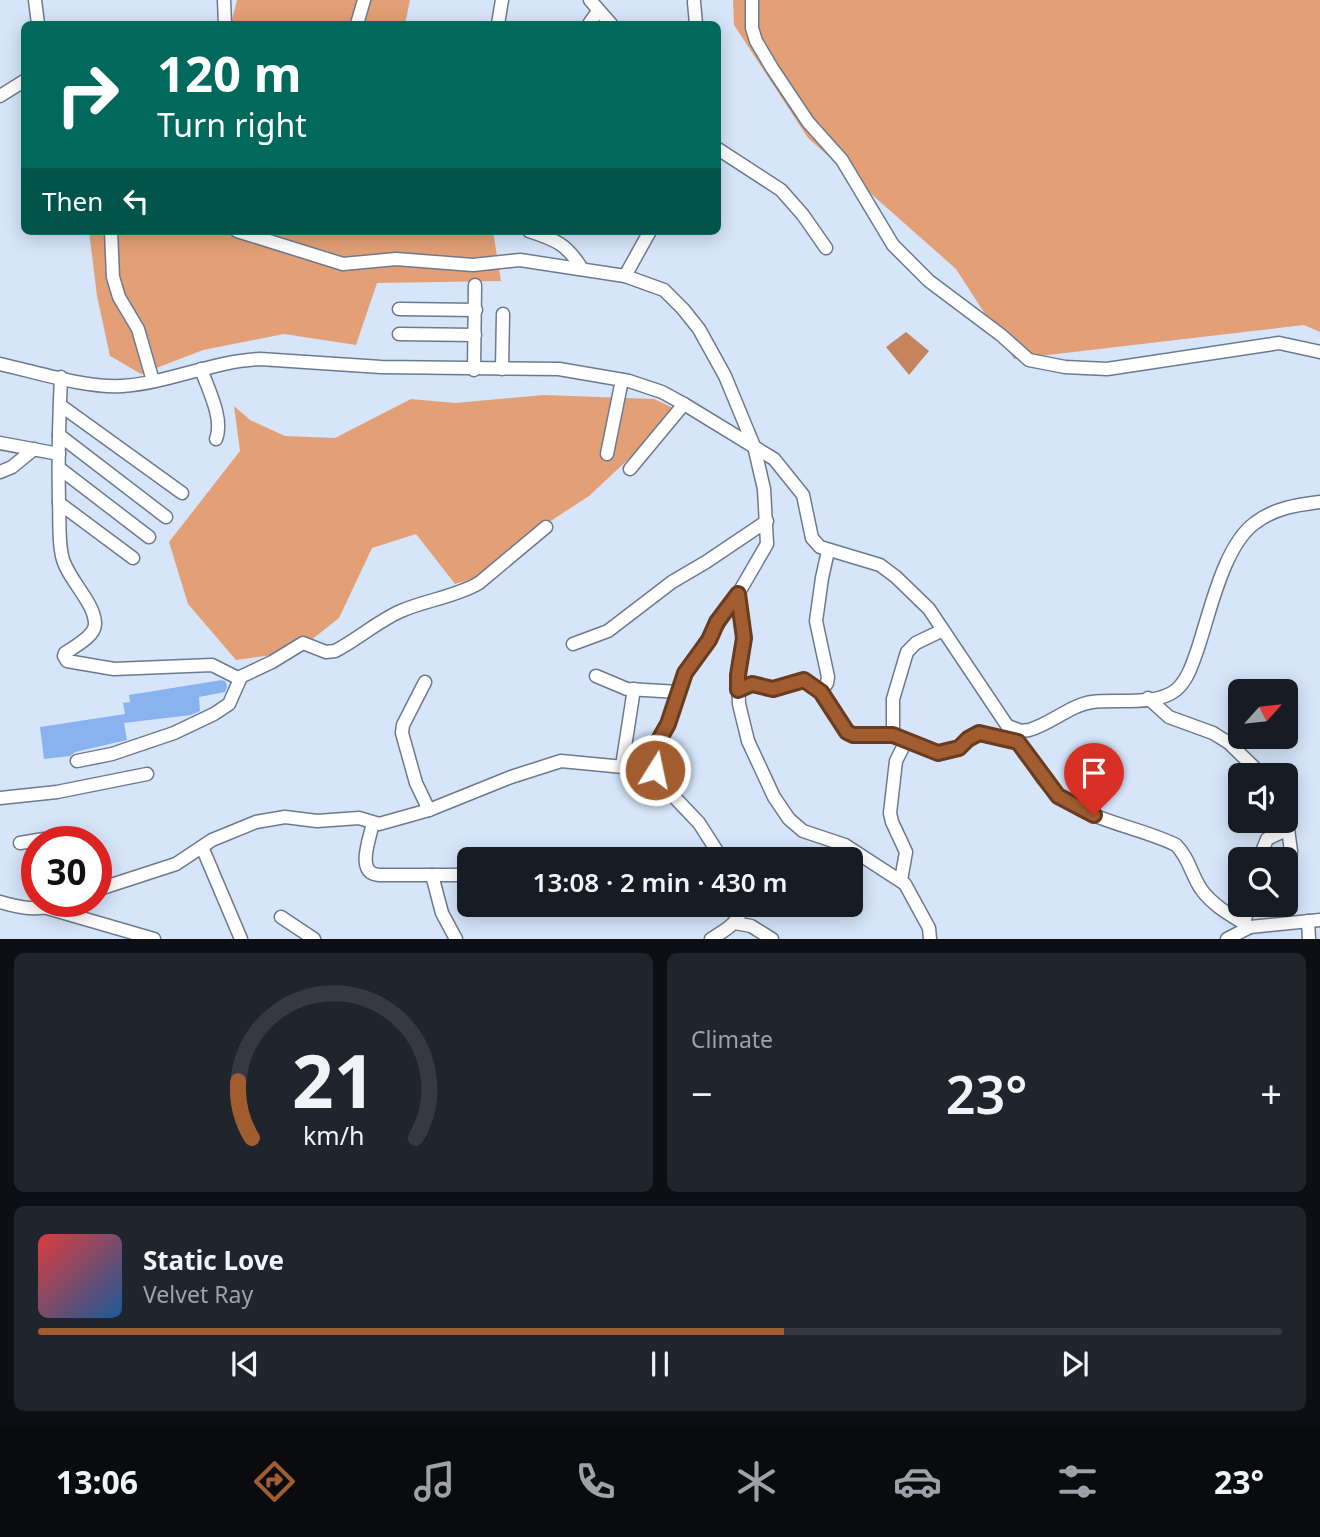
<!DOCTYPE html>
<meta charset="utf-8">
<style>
body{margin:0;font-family:"Noto Sans",sans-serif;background:#20242c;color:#f1f3f6;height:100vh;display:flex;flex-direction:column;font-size:26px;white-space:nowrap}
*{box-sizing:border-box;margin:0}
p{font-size:23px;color:#9ea1a6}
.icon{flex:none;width:38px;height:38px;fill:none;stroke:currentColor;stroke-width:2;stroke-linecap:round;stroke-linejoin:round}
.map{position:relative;height:939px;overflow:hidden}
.drawer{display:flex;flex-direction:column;gap:14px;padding:14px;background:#0d0f14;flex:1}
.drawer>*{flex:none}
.banner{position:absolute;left:21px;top:21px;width:700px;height:214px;border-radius:10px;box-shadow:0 4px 18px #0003;background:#00695c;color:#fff;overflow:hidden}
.needle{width:46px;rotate:63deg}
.fabs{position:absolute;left:1228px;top:679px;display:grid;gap:14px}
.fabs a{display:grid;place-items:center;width:70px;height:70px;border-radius:10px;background:#171b24;box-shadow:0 4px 18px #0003;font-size:35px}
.speed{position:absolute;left:21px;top:826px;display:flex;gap:14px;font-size:35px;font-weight:700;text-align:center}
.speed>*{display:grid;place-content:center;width:91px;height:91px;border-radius:50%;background:#171b24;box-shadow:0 4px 18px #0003;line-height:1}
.speed .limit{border:10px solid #d22;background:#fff;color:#111}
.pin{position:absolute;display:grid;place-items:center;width:60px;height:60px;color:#fff;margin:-72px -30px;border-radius:50% 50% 50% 0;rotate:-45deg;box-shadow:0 0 7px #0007}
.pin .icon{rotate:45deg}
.me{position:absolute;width:77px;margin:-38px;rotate:10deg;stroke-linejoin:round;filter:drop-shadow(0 0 5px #0008)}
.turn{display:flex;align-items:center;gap:24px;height:147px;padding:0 21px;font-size:32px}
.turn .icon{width:91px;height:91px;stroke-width:2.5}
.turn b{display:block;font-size:49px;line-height:60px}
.then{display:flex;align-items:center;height:66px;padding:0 21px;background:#0003;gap:14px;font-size:26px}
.big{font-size:52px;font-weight:600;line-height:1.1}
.drawer .tile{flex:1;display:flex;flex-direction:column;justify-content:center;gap:10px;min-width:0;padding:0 24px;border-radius:10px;background:#20242c}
.drawer .dial{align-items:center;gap:0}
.dial svg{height:182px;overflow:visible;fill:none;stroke:#363941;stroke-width:7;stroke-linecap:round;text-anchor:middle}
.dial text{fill:#f1f3f6;stroke:none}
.song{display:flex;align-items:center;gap:21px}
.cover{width:84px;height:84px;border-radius:10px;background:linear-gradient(135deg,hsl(0 70% 55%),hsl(210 70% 35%))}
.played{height:7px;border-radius:4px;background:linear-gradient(90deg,#a15d2f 60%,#363941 60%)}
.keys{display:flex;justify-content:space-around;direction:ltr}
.heat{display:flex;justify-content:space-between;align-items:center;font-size:38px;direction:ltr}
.drawer .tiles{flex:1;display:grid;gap:14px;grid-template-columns:1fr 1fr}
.tile:last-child{grid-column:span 2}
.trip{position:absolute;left:457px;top:847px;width:406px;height:70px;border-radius:10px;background:#171b24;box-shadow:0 4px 18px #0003;font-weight:600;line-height:70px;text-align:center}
.menu{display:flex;height:112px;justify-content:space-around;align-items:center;background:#090b0e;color:#9ea1a6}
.menu .icon{width:49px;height:49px}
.menu .selected{color:#a15d2f}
.menu b{font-size:32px;color:#f1f3f6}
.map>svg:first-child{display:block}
.forest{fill:#e3a076}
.water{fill:#c5845b}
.building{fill:#89b3ef}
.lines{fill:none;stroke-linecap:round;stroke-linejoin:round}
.minor-casing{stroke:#6d7a8d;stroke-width:15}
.minor{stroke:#fff;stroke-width:12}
.route-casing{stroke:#693c1f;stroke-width:18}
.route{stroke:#a15d2f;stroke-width:12}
</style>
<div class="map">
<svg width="1320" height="939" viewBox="0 0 1320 939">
<rect width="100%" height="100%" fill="#d6e5fa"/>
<g class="forest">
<polygon points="237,0 410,0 405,24 231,24"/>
<polygon points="733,0 1320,0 1320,332 1304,325 1014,359 956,269 808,138 734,25"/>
<polygon points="89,231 493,231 501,281 377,283 356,345 284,334 203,350 141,374 110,356 97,296"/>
<polygon points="544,395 654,399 680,411 589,496 543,526 484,575 455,584 416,534 372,548 339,618 296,652 236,660 188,604 169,542 240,451 234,406 250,420 285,436 335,438 411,399 455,403"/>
</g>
<polygon class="water" points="906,332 929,351 909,375 886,347"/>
<polygon class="building" points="222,680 226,682 227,687 225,692 199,697 200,711 191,715 124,723 127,740 75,752 70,756 44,759 40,727 125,714 123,703 130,702 129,695"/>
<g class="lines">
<defs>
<g id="minor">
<polyline points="35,0 38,24"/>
<polyline points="224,0 225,24"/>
<polyline points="590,0 611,24"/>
<polyline points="752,0 752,28 756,41 772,68 808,122 842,160 893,245 929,281 1001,335 1029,360 1065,367 1107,369 1279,343 1320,352"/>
<polyline points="694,2 696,24"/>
<polyline points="357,24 364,0"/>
<polyline points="498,24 502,0"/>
<polyline points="589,24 598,11"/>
<polyline points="0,96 24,81"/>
<polyline points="718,149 781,190 803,215 826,248"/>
<polyline points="111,231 113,277 119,297 138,329 153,381"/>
<polyline points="237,231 343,264 396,259 473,265 520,260 625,276 664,290 683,309 699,329 725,376 754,446 764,489 767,544 738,594 685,673 668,724 659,740 654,764 659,781 699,823 722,859"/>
<path d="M529,231C556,240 567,244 582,269"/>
<polyline points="625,276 650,231"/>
<polyline points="399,309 476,310"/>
<polyline points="399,334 475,335"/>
<path d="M0,364C37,372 84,388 122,386C169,383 213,361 260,359L381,367L559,369L629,381L662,392L684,404L774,459L803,495L812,538L820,547L880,565L896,577L929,609L1043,779C1075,821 1131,823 1176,845C1189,858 1191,874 1201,889C1213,906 1232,916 1250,927L1320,920"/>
<path d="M201,369C208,389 224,419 216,439"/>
<polyline points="502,369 503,314"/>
<polyline points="474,370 475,285"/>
<path d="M61,377C59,419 58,460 59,502C60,520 58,538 62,556C67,579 94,601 95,623C96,636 74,647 65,653L64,656L67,661L114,669L212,665L238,678L272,662L303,643L326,652L335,651C358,639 378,621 401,611C426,600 455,597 479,583L546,527"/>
<polyline points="60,405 182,493"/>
<polyline points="59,435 166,517"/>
<polyline points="0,443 59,454"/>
<polyline points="607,454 622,380"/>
<polyline points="59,468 149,537"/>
<polyline points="630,469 684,404"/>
<polyline points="0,472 12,467 34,449"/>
<polyline points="59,503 133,558"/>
<polyline points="738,594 744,638 738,675 739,704 748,741 774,797 789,819 803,831 845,845 905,884 929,928 930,939"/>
<polyline points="573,644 608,631 672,582 706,562 767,521"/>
<polyline points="596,676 627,689 679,692"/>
<polyline points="425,682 403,725 402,733 416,783 429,810"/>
<path d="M738,690L752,684L773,689L804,680L821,692L847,732C865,741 884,730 906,741L896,761L890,813L892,822L906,852L901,880"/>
<polyline points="821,692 827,683 828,677 816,621 822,578 828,551"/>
<polyline points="1148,698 1169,717 1213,733 1229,743 1262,775"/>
<path d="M1008,726L1021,731L1029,730C1051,724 1070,705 1092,702C1116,699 1156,706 1176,690C1188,680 1193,662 1198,648C1210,612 1224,545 1255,523C1274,508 1297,505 1320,502"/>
<polyline points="893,735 893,699 907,652 916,643 943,630"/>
<polyline points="906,741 938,753 959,748 968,739 979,733 1019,742"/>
<polyline points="77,761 112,754 174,733 214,714 229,704 241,677"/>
<polyline points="622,766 634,689"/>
<polyline points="0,798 57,792 147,774"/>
<path d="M373,823C370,838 355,874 379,875H469"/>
<polyline points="20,843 44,839 47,842"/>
<polyline points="202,847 241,939"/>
<polyline points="1259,859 1267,839 1288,829 1290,812 1286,801"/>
<polyline points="432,875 442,913 456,939"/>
<polyline points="96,890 176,864 212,840 256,822 285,817 317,821 359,818 379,824 429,810 511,777 561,761 655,770"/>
<path d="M0,902C23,909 43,912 66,901"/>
<polyline points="1286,905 1291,851 1288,829"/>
<polyline points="47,908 154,939"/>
<polyline points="281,917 314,939"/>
<polyline points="1308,921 1309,939"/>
<polyline points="735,923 751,926 772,939"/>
<polyline points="1244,923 1249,905"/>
<path d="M711,939C725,930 740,923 742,905"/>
<polyline points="1227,939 1250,927"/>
</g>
</defs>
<use href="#minor" class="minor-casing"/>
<use href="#minor" class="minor"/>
</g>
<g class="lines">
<defs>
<polyline id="route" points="655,770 659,740 668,724 685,673 709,640 717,622 738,594 744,638 738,675 738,690 752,684 773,689 804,680 821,692 847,732 853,735 893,735 938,753 959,748 968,739 979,733 1018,742 1058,796 1094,815"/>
</defs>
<use href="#route" class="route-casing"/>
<use href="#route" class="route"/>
</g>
</svg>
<div class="fabs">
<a><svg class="needle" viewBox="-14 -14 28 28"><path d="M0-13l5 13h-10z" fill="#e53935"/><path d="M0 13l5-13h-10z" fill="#9ea1a6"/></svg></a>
<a><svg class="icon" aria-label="sound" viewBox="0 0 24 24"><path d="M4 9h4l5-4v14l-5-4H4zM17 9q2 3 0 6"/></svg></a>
<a><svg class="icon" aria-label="search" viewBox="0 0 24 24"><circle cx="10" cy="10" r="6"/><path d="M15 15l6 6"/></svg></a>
</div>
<div class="speed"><div class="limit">30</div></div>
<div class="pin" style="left:1094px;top:815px;background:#d93025"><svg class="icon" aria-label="arrive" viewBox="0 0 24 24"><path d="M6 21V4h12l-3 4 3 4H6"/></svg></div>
<svg class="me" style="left:655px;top:770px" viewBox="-20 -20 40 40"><circle r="17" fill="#a15d2f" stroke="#fff" stroke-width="3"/><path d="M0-11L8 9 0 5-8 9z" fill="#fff"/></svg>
<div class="trip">13:08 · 2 min · 430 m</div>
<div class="banner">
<div class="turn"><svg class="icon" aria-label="right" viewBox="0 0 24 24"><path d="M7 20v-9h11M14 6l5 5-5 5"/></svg><div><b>120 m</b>Turn right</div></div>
<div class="then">Then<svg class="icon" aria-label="left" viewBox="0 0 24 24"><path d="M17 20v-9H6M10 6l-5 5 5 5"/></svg></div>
</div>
</div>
<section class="drawer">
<div class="tiles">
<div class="tile dial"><svg viewBox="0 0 100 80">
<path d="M14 69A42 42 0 1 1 86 69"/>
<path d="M14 69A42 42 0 0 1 8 44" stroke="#a15d2f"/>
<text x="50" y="56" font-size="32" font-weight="700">21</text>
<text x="50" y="72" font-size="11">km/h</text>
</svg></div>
<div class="tile"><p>Climate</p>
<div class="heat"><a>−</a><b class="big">23°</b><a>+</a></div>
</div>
<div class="tile">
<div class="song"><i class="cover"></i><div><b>Static Love</b><p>Velvet Ray</p></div></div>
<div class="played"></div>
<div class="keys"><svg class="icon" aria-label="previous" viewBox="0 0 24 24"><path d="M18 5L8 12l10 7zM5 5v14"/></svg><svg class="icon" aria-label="pause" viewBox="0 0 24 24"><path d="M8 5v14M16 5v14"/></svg><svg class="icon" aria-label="next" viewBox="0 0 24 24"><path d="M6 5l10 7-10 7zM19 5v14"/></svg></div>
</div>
</div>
</section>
<nav class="menu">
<b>13:06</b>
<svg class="icon selected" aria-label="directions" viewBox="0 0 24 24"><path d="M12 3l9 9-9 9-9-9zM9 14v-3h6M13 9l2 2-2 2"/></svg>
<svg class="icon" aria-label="music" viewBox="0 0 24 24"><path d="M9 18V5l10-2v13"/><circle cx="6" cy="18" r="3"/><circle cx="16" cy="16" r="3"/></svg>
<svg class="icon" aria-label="phone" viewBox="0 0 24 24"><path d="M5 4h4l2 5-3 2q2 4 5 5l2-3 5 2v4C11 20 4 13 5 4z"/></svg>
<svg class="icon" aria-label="climate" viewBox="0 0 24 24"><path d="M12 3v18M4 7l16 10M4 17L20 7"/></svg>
<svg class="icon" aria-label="car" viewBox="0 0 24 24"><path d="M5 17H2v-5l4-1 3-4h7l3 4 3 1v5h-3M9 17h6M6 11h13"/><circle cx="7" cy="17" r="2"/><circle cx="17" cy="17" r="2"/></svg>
<svg class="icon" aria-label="filters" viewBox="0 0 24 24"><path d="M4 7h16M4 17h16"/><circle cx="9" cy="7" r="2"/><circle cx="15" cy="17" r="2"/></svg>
<b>23°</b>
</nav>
